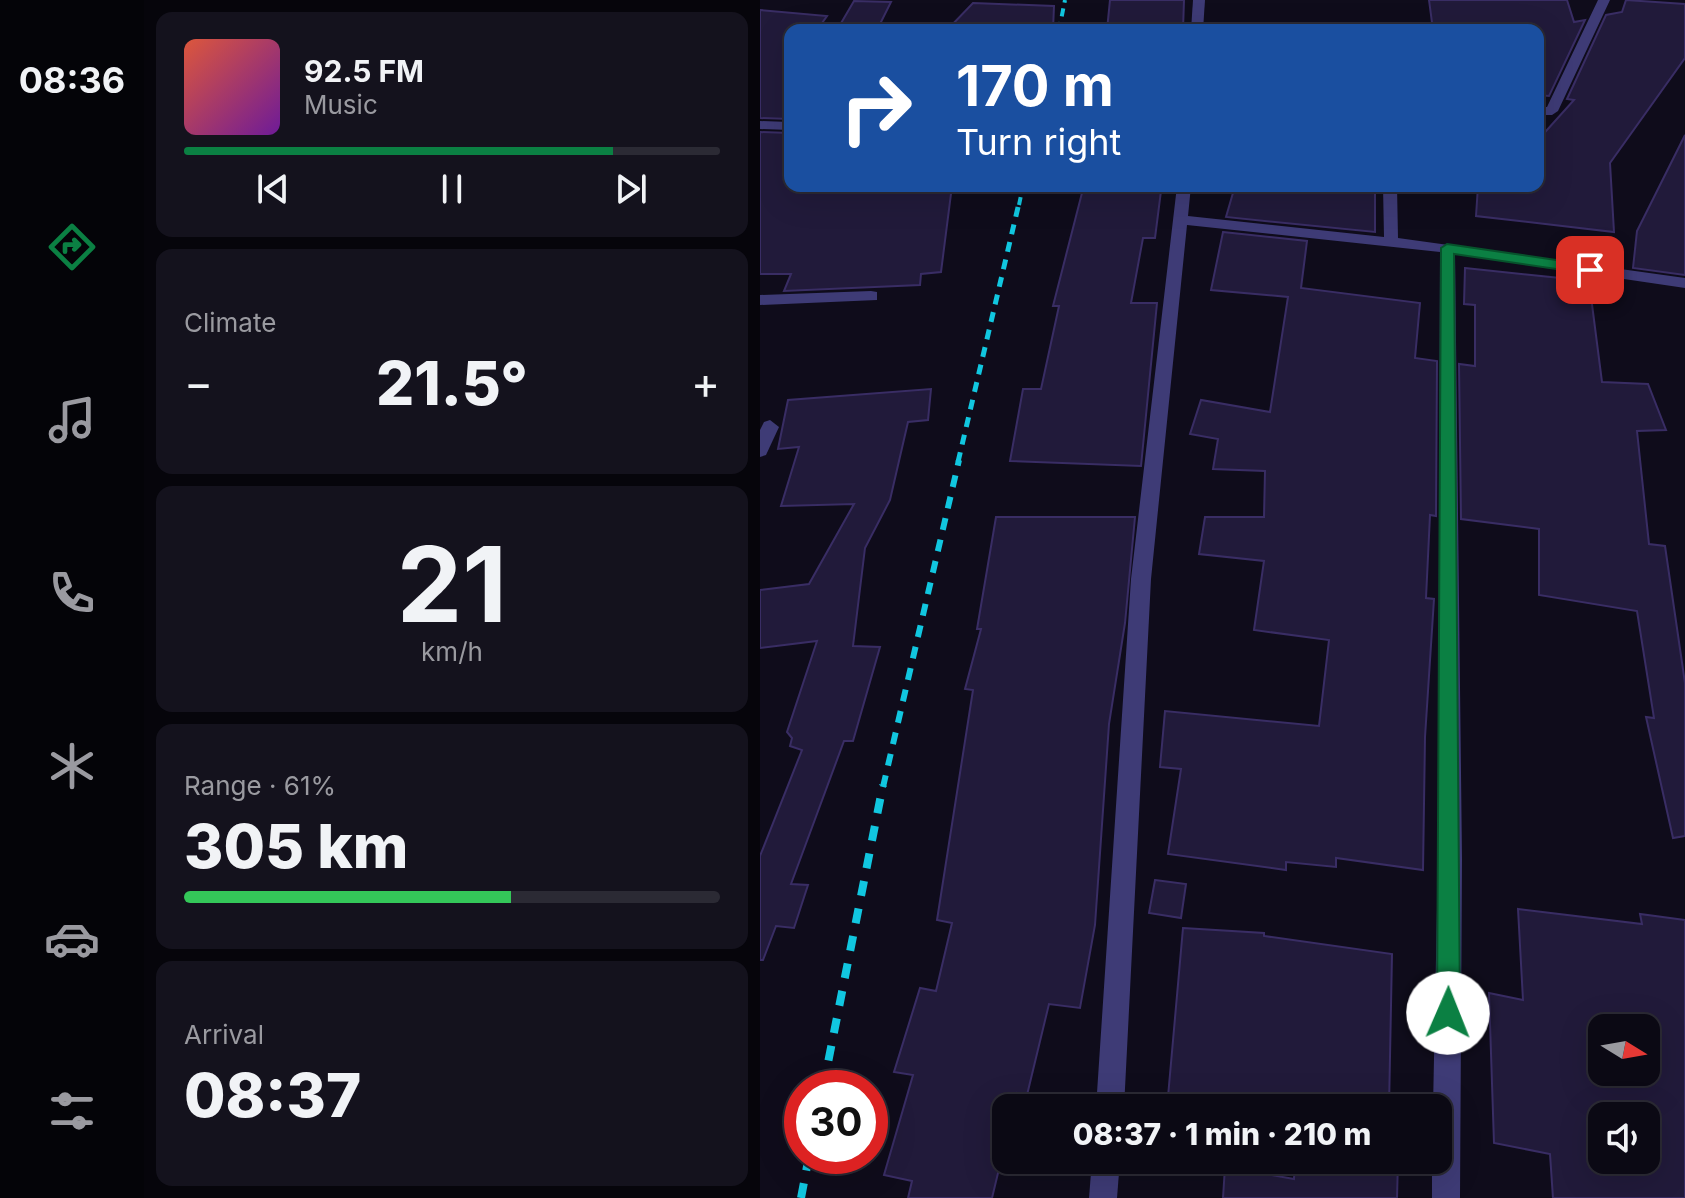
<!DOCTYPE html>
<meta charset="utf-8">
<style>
body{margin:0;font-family:Inter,sans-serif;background:#14121d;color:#f1f3f6;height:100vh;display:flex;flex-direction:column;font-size:30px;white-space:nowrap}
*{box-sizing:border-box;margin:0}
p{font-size:26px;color:#9a9aa0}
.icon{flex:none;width:44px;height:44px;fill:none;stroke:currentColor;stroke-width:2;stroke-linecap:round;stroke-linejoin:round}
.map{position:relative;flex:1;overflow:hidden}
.side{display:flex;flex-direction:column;gap:12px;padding:12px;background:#06050b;width:616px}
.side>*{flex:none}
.hud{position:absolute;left:24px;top:24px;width:760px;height:168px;border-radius:16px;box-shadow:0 8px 32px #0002,0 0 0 2px #2b2a34;background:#1a4fa0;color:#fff;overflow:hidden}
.needle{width:52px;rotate:101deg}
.buttons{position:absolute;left:828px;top:1014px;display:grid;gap:16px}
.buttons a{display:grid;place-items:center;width:72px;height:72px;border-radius:16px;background:#0b0914;box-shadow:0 8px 32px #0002,0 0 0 2px #2b2a34;font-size:40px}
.speed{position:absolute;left:24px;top:1070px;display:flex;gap:16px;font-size:40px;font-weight:700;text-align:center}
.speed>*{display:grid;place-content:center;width:104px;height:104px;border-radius:50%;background:#0b0914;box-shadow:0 8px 32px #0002,0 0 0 2px #2b2a34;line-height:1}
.speed .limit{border:12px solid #d22;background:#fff;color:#111}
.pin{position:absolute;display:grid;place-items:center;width:68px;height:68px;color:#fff;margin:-34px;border-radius:16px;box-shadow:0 4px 12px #0006}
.me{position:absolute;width:88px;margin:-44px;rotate:1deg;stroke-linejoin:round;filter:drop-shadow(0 0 6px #0008)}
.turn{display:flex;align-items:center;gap:28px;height:168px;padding:0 40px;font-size:36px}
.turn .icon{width:104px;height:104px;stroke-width:2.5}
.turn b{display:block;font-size:56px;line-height:68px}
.big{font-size:60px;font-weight:800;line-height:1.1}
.side .widget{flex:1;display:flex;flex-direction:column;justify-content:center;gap:12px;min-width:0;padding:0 28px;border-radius:16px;background:#14121d}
.side .dial{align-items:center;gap:0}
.dial b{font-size:104px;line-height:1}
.song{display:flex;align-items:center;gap:24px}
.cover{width:96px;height:96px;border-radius:12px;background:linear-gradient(135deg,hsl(10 70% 55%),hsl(280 70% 35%))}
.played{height:8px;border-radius:4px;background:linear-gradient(90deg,#0b8043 80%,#2b2a34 80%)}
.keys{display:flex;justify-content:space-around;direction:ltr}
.heat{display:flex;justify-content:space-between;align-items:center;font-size:44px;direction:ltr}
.charge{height:12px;border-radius:6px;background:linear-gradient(90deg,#34c759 61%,#2b2a34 0)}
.trip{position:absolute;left:232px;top:1094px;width:460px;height:80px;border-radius:16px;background:#0b0914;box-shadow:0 8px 32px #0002,0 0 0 2px #2b2a34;font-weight:800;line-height:80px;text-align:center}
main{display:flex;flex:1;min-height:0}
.tabs{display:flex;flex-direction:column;width:144px;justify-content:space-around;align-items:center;background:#040408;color:#9a9aa0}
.tabs .icon{width:56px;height:56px}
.tabs .active{color:#0b8043}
.tabs b{font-size:36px;color:#f1f3f6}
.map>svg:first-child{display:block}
.building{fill:#211a3a;stroke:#392d64;stroke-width:2;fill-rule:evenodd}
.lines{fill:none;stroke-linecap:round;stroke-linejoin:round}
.minor{fill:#3e3b76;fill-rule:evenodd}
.rail-far3{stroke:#11c7e0;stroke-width:4;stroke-dasharray:8 6;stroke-linecap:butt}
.rail-far2{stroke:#11c7e0;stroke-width:5;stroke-dasharray:10 8;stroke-linecap:butt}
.rail-far1{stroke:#11c7e0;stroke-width:6;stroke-dasharray:12 10;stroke-linecap:butt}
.rail{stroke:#11c7e0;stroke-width:8;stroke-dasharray:15 13;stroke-linecap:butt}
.route{fill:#0b8043;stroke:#07532c;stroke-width:2}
</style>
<main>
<nav class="tabs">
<b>08:36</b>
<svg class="icon active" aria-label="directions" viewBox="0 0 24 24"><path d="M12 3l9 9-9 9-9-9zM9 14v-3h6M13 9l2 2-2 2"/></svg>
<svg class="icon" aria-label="music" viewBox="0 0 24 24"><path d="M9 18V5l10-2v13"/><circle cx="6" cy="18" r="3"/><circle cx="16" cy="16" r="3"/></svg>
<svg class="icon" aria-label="phone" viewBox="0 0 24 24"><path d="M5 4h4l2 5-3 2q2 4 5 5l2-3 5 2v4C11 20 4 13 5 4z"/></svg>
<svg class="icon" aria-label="climate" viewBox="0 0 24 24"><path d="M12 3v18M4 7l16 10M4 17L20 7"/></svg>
<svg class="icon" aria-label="car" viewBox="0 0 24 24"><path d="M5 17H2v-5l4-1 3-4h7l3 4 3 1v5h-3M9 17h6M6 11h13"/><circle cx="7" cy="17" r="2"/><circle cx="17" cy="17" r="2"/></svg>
<svg class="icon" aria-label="filters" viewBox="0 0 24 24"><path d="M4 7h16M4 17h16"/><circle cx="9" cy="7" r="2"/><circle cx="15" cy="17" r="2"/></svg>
</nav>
<section class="side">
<div class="widget">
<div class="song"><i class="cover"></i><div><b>92.5 FM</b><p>Music</p></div></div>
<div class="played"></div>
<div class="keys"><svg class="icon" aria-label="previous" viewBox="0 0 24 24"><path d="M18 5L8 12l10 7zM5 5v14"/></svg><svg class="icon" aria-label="pause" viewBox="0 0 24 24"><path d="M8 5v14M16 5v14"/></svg><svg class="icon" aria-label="next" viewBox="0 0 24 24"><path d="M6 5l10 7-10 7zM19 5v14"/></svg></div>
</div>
<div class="widget"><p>Climate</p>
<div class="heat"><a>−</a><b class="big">21.5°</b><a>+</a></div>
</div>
<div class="widget dial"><b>21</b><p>km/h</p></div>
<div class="widget"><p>Range · 61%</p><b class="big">305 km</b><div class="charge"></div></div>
<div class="widget"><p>Arrival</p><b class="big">08:37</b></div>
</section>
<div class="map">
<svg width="925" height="1198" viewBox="0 0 925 1198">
<rect width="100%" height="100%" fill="#0f0c1b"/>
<g class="building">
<polygon points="350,0 424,0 423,30 347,30"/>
<polygon points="669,0 807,0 814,22 825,20 789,96 778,95 778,30 673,30"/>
<polygon points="866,0 925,4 925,58 850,163 854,232 716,216 718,186 778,186 778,140 814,100 807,99 846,15 862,12"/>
<polygon points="94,1 131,2 117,30 77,30"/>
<polygon points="213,3 294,6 293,30 187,30"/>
<polygon points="0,10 67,16 57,30 30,30 30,119 0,118"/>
<polygon points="0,132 30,133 30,186 192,186 181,272 161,274 160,285 24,291 31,274 0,274"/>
<polygon points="925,135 925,275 873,268 877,231"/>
<polygon points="475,186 615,186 615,232 466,217"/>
<polygon points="323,189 401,191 395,238 383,238 371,303 397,303 381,466 250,461 263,389 281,389 299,306 293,306"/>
<polygon points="463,232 547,241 541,288 660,303 655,358 677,361 676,516 670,515 666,598 674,599 665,737 663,870 576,858 576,867 526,862 526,870 408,854 421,769 400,767 405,711 559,726 569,640 494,630 504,561 439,554 445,517 504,517 505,471 453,469 458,439 430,434 441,400 510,412 528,297 451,290"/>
<polygon points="705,268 829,281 842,382 888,384 906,430 877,431 889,544 905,546 925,683 925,836 913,838 886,717 894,718 877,611 779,595 779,529 701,519 699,364 715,366 715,305 704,304"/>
<polygon points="171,389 168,420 148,422 130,500 105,548 93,646 120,647 93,741 84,741 31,884 48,885 34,928 16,926 3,960 0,960 0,856 42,750 30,746 32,738 27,732 57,641 0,648 0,590 49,584 94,504 21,506 39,447 18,449 28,400"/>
<polygon points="236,517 375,517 365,623 349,724 335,925 320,1008 289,1004 267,1095 257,1093 254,1108 246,1108 246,1140 232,1198 148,1198 152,1181 124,1175 153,1075 134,1072 160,988 176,991 192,923 177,920 213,690 205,689 221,629 217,629"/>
<polygon points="395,880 426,884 421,918 389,913"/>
<path d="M758,909L882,924L880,914L925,920V1198H793L790,1154L734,1143L729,993L763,1000ZM842,1028H886V1072H842ZM842,1116H886V1160H842Z"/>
<polygon points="423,928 504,933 504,936 632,954 629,1108 407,1108"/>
<polygon points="535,1160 638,1160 637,1198 463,1198 465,1167 534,1179"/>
</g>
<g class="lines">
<g class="minor">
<polygon points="433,0 445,0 443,30 431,30"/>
<polygon points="838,0 850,0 798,111 792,115 778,115 778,107 787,107"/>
<polygon points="619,22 627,22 630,30 618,30"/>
<polygon points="0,121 30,122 30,130 0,129"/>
<polygon points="417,186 431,186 428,216 624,237 623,186 637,186 638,238 925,278 925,288 695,254 702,859 700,1198 672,1198 672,1160 678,1160 678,1108 673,1108 678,859 680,252 427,225 391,579 364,1108 336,1108 371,579"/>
<polygon points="111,291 117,292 117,300 0,305 0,295"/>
<polygon points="10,420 19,427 6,455 0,457 0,430 4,422"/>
<polygon points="332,1160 360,1160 357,1198 329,1198"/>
</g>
<g class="rail-far3">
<polyline points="299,30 305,0"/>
<polyline points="259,205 263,186"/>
</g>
<polyline class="rail-far2" points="198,462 259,203"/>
<polyline class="rail-far1" points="123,787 199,460"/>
<g class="rail">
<polyline points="63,1088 123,785"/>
<polyline points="41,1198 49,1156"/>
</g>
</g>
<polygon class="route" points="687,244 830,265 837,270 830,274 694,254 700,1013 697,1022 688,1025 680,1022 677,1013 681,248"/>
</svg>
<div class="buttons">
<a><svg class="needle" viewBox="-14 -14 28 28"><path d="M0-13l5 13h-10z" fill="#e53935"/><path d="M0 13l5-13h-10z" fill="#9a9aa0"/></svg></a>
<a><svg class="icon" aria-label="sound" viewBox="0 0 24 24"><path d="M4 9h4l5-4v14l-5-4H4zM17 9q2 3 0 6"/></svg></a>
</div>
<div class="speed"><div class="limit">30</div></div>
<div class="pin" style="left:830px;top:270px;background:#d93025"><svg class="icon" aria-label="arrive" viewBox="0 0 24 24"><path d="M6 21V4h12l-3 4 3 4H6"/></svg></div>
<svg class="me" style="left:688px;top:1013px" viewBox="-20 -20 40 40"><circle r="19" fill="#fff"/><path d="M0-13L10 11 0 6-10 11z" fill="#0b8043"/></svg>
<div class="trip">08:37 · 1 min · 210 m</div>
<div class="hud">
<div class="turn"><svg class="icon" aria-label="right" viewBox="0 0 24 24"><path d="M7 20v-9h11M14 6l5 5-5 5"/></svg><div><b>170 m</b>Turn right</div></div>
</div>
</div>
</main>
